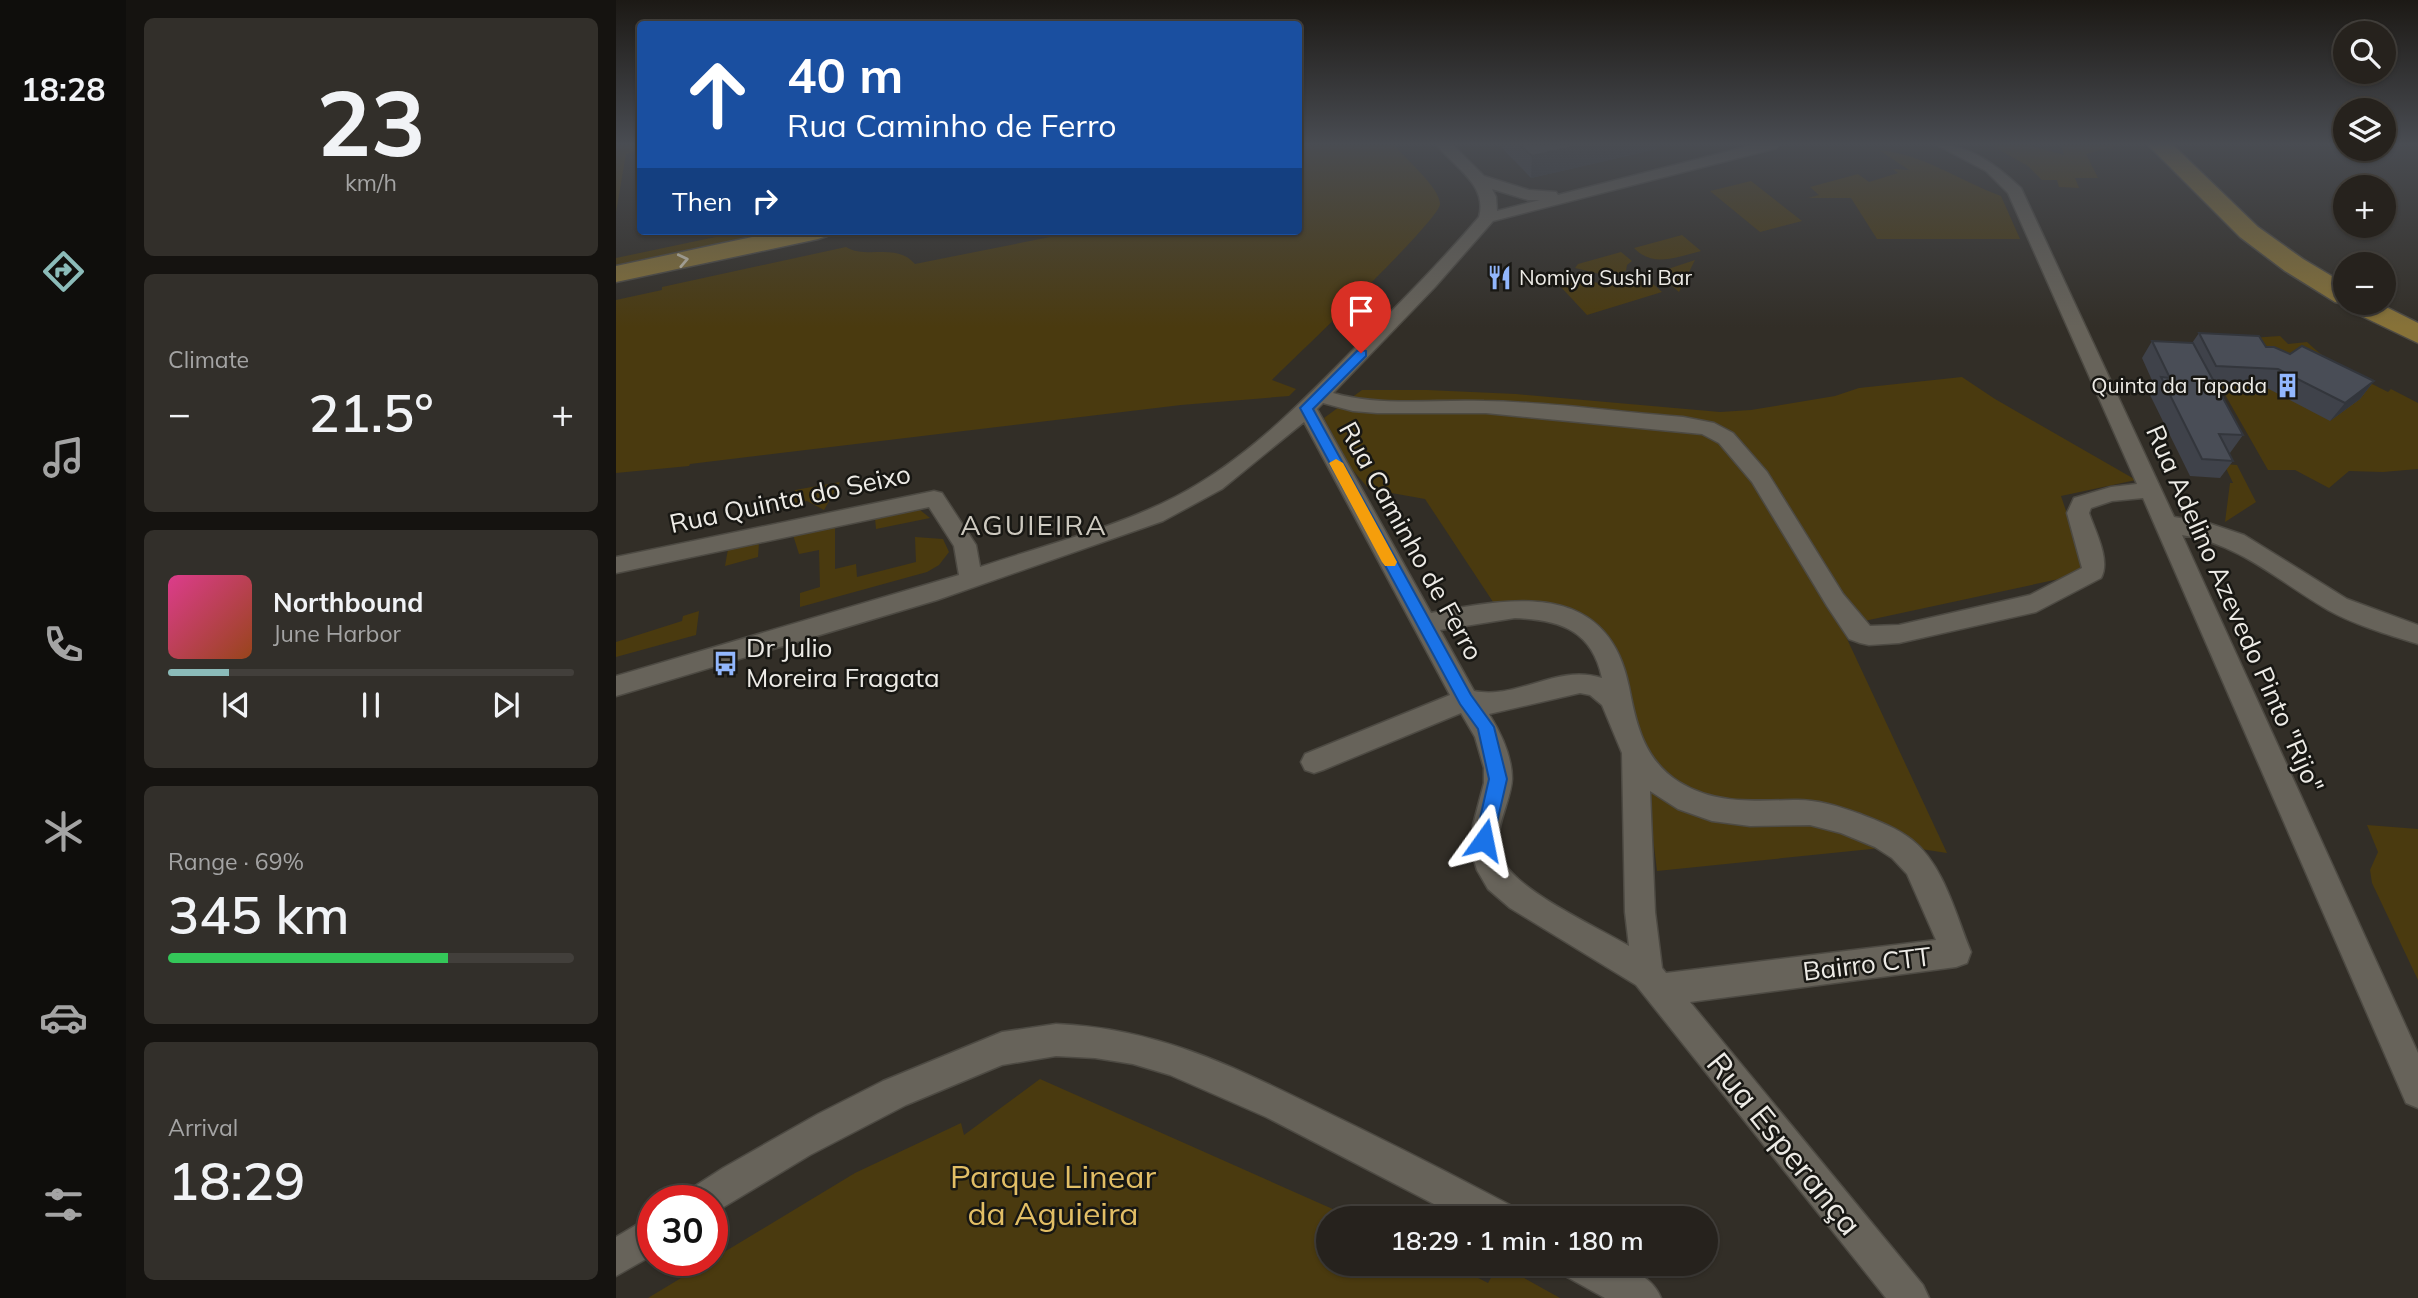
<!DOCTYPE html>
<meta charset="utf-8">
<style>
body{margin:0;font-family:Mulish,sans-serif;background:#322f2a;color:#f1f3f6;height:100vh;display:flex;flex-direction:column;font-size:26px;white-space:nowrap}
*{box-sizing:border-box;margin:0}
p{font-size:23px;color:#a4a4a4}
.icon{flex:none;width:38px;height:38px;fill:none;stroke:currentColor;stroke-width:2;stroke-linecap:round;stroke-linejoin:round}
.map{position:relative;flex:1;overflow:hidden}
.sheet{display:flex;flex-direction:column;gap:18px;padding:18px;background:#151310;width:490px}
.sheet>*{flex:none}
.banner{position:absolute;left:21px;top:21px;width:665px;height:214px;border-radius:7px;box-shadow:0 2px 5px #0004,0 0 0 2px #423f3b;background:#1a4fa0;color:#fff;overflow:hidden}
.buttons{position:absolute;left:1717px;top:21px;display:grid;gap:14px}
.buttons a{display:grid;place-items:center;width:63px;height:63px;border-radius:50%;background:#26221d;box-shadow:0 2px 5px #0004,0 0 0 2px #423f3b;font-size:35px}
.speed{position:absolute;left:21px;top:1185px;display:flex;gap:14px;font-size:35px;font-weight:700;text-align:center}
.speed>*{display:grid;place-content:center;width:91px;height:91px;border-radius:50%;background:#26221d;box-shadow:0 2px 5px #0004,0 0 0 2px #423f3b;line-height:1}
.speed .limit{border:10px solid #d22;background:#fff;color:#111}
.pin{position:absolute;display:grid;place-items:center;width:60px;height:60px;color:#fff;margin:-72px -30px;border-radius:50% 50% 50% 0;rotate:-45deg;box-shadow:0 0 7px #0007}
.pin .icon{rotate:45deg}
.me{position:absolute;width:77px;margin:-38px;rotate:12deg;stroke-linejoin:round;filter:drop-shadow(0 0 5px #0008)}
.turn{display:flex;align-items:center;gap:24px;height:147px;padding:0 35px;font-size:32px}
.turn .icon{width:91px;height:91px;stroke-width:2.5}
.turn b{display:block;font-size:49px;line-height:60px}
.then{display:flex;align-items:center;height:66px;padding:0 35px;background:#0003;gap:14px;font-size:26px}
.big{font-size:52px;font-weight:600;line-height:1.1}
.sheet .tile{flex:1;display:flex;flex-direction:column;justify-content:center;gap:10px;min-width:0;padding:0 24px;border-radius:10px;background:#322f2a}
.sheet .dial{align-items:center;gap:0}
.dial b{font-size:91px;line-height:1}
.song{display:flex;align-items:center;gap:21px}
.cover{width:84px;height:84px;border-radius:10px;background:linear-gradient(135deg,hsl(330 70% 55%),hsl(20 70% 35%))}
.played{height:7px;border-radius:4px;background:linear-gradient(90deg,#8bbbb9 15%,#423f3b 15%)}
.keys{display:flex;justify-content:space-around;direction:ltr}
.heat{display:flex;justify-content:space-between;align-items:center;font-size:38px;direction:ltr}
.charge{height:10px;border-radius:5px;background:linear-gradient(90deg,#34c759 69%,#423f3b 0)}
.trip{position:absolute;left:700px;top:1206px;width:402px;height:70px;border-radius:35px;background:#26221d;box-shadow:0 2px 5px #0004,0 0 0 2px #423f3b;font-weight:600;line-height:70px;text-align:center}
main{display:flex;flex:1;min-height:0}
.dock{display:flex;flex-direction:column;width:126px;justify-content:space-around;align-items:center;background:#0f0e0c;color:#a4a4a4}
.dock .icon{width:49px;height:49px}
.dock .selected{color:#8bbbb9}
.dock b{font-size:32px;color:#f1f3f6}
.map>svg:first-child{display:block}
.green{fill:#4a3a0f}
.lines{fill:none;stroke-linecap:round;stroke-linejoin:round}
.street-casing{stroke:#4d4a43;stroke-width:3}
.primary-casing{stroke:#4d4a43;stroke-width:3}
.street{fill:#67635a;fill-rule:evenodd}
.primary{fill:#877238;fill-rule:evenodd}
.wall{fill:#3f424a}
.shaded-wall{fill:#33363c}
.building{fill:#494d56;stroke:#33363c;stroke-width:2}
.oneway{stroke:#cec7b2}
.route{fill:#1a73e8;stroke:#114b97;stroke-width:2}
.slow{fill:#f59e0b}
.labels{text-anchor:middle;stroke-width:5;stroke-linejoin:round;paint-order:stroke}
.far-poi-label{font-size:21px;fill:#edebe6;stroke:#181713;text-anchor:start}
.street-label{font-size:26px;fill:#edebe6;stroke:#181713}
.poi-label{font-size:26px;fill:#edebe6;stroke:#181713;text-anchor:start}
.neighbourhood-label{font-size:28px;letter-spacing:2px;fill:#cecac0;stroke:#181713}
.near-street-label{font-size:32px;fill:#edebe6;stroke:#181713}
.near-park-label{font-size:32px;fill:#e2be65;stroke:#181713}
</style>
<main>
<nav class="dock">
<b>18:28</b>
<svg class="icon selected" aria-label="directions" viewBox="0 0 24 24"><path d="M12 3l9 9-9 9-9-9zM9 14v-3h6M13 9l2 2-2 2"/></svg>
<svg class="icon" aria-label="music" viewBox="0 0 24 24"><path d="M9 18V5l10-2v13"/><circle cx="6" cy="18" r="3"/><circle cx="16" cy="16" r="3"/></svg>
<svg class="icon" aria-label="phone" viewBox="0 0 24 24"><path d="M5 4h4l2 5-3 2q2 4 5 5l2-3 5 2v4C11 20 4 13 5 4z"/></svg>
<svg class="icon" aria-label="climate" viewBox="0 0 24 24"><path d="M12 3v18M4 7l16 10M4 17L20 7"/></svg>
<svg class="icon" aria-label="car" viewBox="0 0 24 24"><path d="M5 17H2v-5l4-1 3-4h7l3 4 3 1v5h-3M9 17h6M6 11h13"/><circle cx="7" cy="17" r="2"/><circle cx="17" cy="17" r="2"/></svg>
<svg class="icon" aria-label="filters" viewBox="0 0 24 24"><path d="M4 7h16M4 17h16"/><circle cx="9" cy="7" r="2"/><circle cx="15" cy="17" r="2"/></svg>
</nav>
<section class="sheet">
<div class="tile dial"><b>23</b><p>km/h</p></div>
<div class="tile"><p>Climate</p>
<div class="heat"><a>−</a><b class="big">21.5°</b><a>+</a></div>
</div>
<div class="tile">
<div class="song"><i class="cover"></i><div><b>Northbound</b><p>June Harbor</p></div></div>
<div class="played"></div>
<div class="keys"><svg class="icon" aria-label="previous" viewBox="0 0 24 24"><path d="M18 5L8 12l10 7zM5 5v14"/></svg><svg class="icon" aria-label="pause" viewBox="0 0 24 24"><path d="M8 5v14M16 5v14"/></svg><svg class="icon" aria-label="next" viewBox="0 0 24 24"><path d="M6 5l10 7-10 7zM19 5v14"/></svg></div>
</div>
<div class="tile"><p>Range · 69%</p><b class="big">345 km</b><div class="charge"></div></div>
<div class="tile"><p>Arrival</p><b class="big">18:29</b></div>
</section>
<div class="map">
<svg width="1802" height="1298" viewBox="0 0 1802 1298">
<rect width="100%" height="100%" fill="#322e27"/>
<g class="green">
<polygon points="0,145 24,145 24,151 10,154 0,212"/>
<path d="M700,145H778C789,158 824,188 824,204C824,220 678,358 656,380L680,389L673,396L565,405L74,464L73,466L0,473V300L46,290V287L230,247C251,260 280,242 299,264L449,234L451,231H682L683,149Z"/>
<polygon points="1375,145 1413,145 1448,155 1445,145 1504,145 1470,154 1482,178 1459,178 1463,188 1443,187 1441,180 1426,180 1412,166"/>
<path d="M1263,150C1307,154 1344,181 1385,196L1404,239H1261L1235,198H1192L1203,195L1194,187L1242,174L1253,182L1282,173L1277,169L1293,170Z"/>
<polygon points="1135,181 1186,221 1144,232 1094,191"/>
<polygon points="128,231 163,231 0,265 0,258"/>
<path d="M1066,235L1085,251C1061,257 1037,268 1018,248Z"/>
<polygon points="1005,252 1016,261 1011,265 1010,271 992,276 959,268 962,264"/>
<polygon points="1079,260 1063,292 1048,279 1052,269"/>
<path d="M954,275C966,278 982,285 994,284C1018,283 1026,272 1046,292L971,315L945,287Z"/>
<path d="M1664,336L1672,344L1691,342C1713,364 1743,377 1772,392L1775,389L1802,403V469L1767,472L1733,471L1713,488L1679,470H1652L1603,384L1649,387L1685,363L1634,338Z"/>
<polygon points="1346,377 1379,399 1520,480 1445,496 1471,573 1225,626 1331,853 1285,846 1041,871 1033,805 971,631 883,611 809,499 753,489 734,467 708,418 746,390 811,390 900,394 1104,412 1135,410 1219,396 1243,388"/>
<polygon points="1608,464 1621,465 1640,502 1609,522 1614,483 1617,483"/>
<polygon points="224,482 208,510 191,501 176,504 179,490"/>
<polygon points="304,510 314,518 260,529 259,518"/>
<polygon points="219,526 219,569 240,564 241,577 300,562 299,537 327,539 333,552 323,565 311,572 184,607 184,593 204,587 203,550 183,554 177,535"/>
<polygon points="143,542 142,557 109,566 112,549"/>
<polygon points="83,611 80,635 0,657 0,642 66,621 67,616"/>
<polygon points="1751,825 1802,829 1802,980 1756,883 1754,870 1762,852"/>
<polygon points="424,1079 737,1218 712,1218 712,1264 835,1264 872,1283 883,1264 944,1298 32,1298 239,1173 345,1123 348,1135"/>
</g>
<g class="lines">
<defs>
<g id="street">
<path d="M821,145H837L868,176L913,190L940,192L942,195L1137,145H1163L1161,148L877,221L819,287L717,393C765,407 818,399 868,401C934,402 1001,412 1067,417L1098,423L1117,433L1151,472L1227,594L1254,626L1283,625L1414,595L1466,568L1451,513L1458,498L1495,487L1521,484L1392,193L1370,171L1321,145C1355,145 1380,165 1405,188L1558,517L1592,523L1628,535L1731,599L1802,625V644C1773,635 1739,625 1712,610C1662,581 1624,544 1566,535L1802,1053V1108L1790,1103L1527,498L1496,501L1475,508L1473,513C1479,531 1495,560 1485,578L1420,612L1283,643L1253,645L1244,643L1233,639L1211,606L1136,482L1103,443L1086,434L870,413H761L737,411L707,403L701,409L815,613C897,597 992,580 1013,687C1020,724 1028,760 1063,782C1098,804 1137,801 1177,800C1200,799 1222,806 1244,814C1262,821 1281,828 1296,840C1328,865 1340,916 1355,952L1351,963L1340,967L1074,1002L1307,1285L1313,1298H1270L1020,985L894,908L872,889L861,870L855,850L857,825L868,783V768L859,737L845,713L707,770L698,773L689,770L685,762L689,754L834,695L688,422L606,489L547,521L321,600L0,696V676L343,575L338,546L313,507L0,573V557L318,491L326,493L360,545L364,567C429,545 499,528 559,497C629,461 685,403 739,348C782,305 824,263 863,217C872,185 839,168 821,145ZM876,189L912,200H924L881,211L880,197ZM899,618C944,620 976,630 986,678C941,663 903,700 858,691L824,630ZM964,693L974,695L986,705L1006,753L1009,912L1013,946C979,926 908,894 888,863C871,838 895,805 896,779C896,756 885,733 873,714ZM1034,791L1062,809L1096,821L1134,826L1194,825L1225,833L1259,847L1276,858L1291,874L1320,940L1050,973L1046,968L1039,912Z"/>
<path d="M440,1024C538,1028 612,1064 698,1106C756,1134 814,1163 871,1193L894,1205L899,1218H845L650,1117L554,1075L517,1064L479,1058L440,1056L386,1065L290,1105L194,1155L96,1214V1200H71L76,1188L107,1168L202,1114L267,1081L386,1032Z"/>
<polygon points="37,1215 37,1255 0,1276 0,1237"/>
<path d="M946,1264C979,1261 1030,1262 1045,1298H989L951,1277Z"/>
</g>
<g id="primary">
<polygon points="1532,145 1557,145 1642,227 1687,259 1729,284 1729,303 1762,303 1802,323 1802,343 1731,309 1728,304 1719,302 1669,271 1624,237"/>
<polygon points="165,231 215,231 211,236 202,239 0,282 0,266"/>
</g>
</defs>
<use href="#street" class="street-casing"/>
<use href="#primary" class="primary-casing"/>
<use href="#street" class="street"/>
<use href="#primary" class="primary"/>
</g>
<g class="wall">
<polygon points="883,145 1041,145 1041,149 915,178"/>
<polygon points="1583,333 1650,347 1758,381 1744,399 1714,421 1649,387 1599,384 1627,435 1614,453 1613,453 1617,461 1604,478 1574,476 1534,395 1539,387 1526,358 1536,341 1576,343"/>
</g>
<g class="shaded-wall">
<polygon points="965,145 1041,145 1041,149 915,178 916,156"/>
<polygon points="1758,381 1744,399 1714,421 1729,403"/>
</g>
<g class="building">
<polygon points="904,145 965,145 916,156"/>
<polygon points="1583,333 1643,336 1650,347 1658,347 1674,354 1686,346 1758,381 1729,403 1662,369 1600,366"/>
<polygon points="1536,341 1577,343 1627,435 1603,434 1617,461 1586,459 1545,377 1554,378"/>
</g>
<defs><path id="oneway-chevron" d="M-2-3.5L2.5 0L-2 3.5" fill="none" stroke-width="1.6" stroke-linecap="round" stroke-linejoin="round" transform="scale(1.75)"/></defs>
<use class="oneway" href="#oneway-chevron" transform="translate(67 260) rotate(-12)"/>
<linearGradient id="sky" x2="0" y2="1"><stop stop-color="#1c1915"/><stop offset="0.44" stop-color="#494c52"/><stop offset="1" stop-color="#494c52" stop-opacity="0"/></linearGradient>
<rect width="1802" height="327" fill="url(#sky)"/>
<polygon class="route" points="745,350 750,351 750,356 697,409 855,695 878,727 891,779 877,840 874,846 868,848 861,846 859,840 873,779 862,729 844,704 684,408 741,351"/>
<polygon class="slow" points="720,459 727,463 781,562 779,566 769,566 766,562 713,463"/>
<defs>
<symbol id="restaurant-bare" viewBox="-9 -9 18 18"><path d="M-5-6h1v4h1v-4h1v4h1v-4h1v5L-1.5 .5V6h-2V.5L-5-1ZM5-6V6H3V1.5H1.5Q1.5-4 5-6Z" fill="#92b7fd" stroke="#181713" stroke-width="2.5" paint-order="stroke"/></symbol>
<symbol id="building-bare" viewBox="-9 -9 18 18"><path d="M-4-6H4V6H1V3H-1V6H-4ZM-2.5-4.3h1.7v1.8h-1.7ZM.8-4.3h1.7v1.8H.8ZM-2.5-1h1.7V.8h-1.7ZM.8-1h1.7V.8H.8Z" fill="#92b7fd" stroke="#181713" stroke-width="2.5" paint-order="stroke"/></symbol>
<symbol id="bus-bare" viewBox="-9 -9 18 18"><path d="M-5-6H5V4H4V6H2V4H-2V6H-4V4H-5ZM-3.5-4V0h7V-4ZM-3.5 1.2v1.5H-2V1.2ZM2 1.2v1.5H3.5V1.2Z" fill="#92b7fd" stroke="#181713" stroke-width="2.5" paint-order="stroke"/></symbol>
</defs>
<g fill-rule="evenodd">
<use href="#restaurant-bare" x="866" y="260" width="35" height="35"/>
<use href="#building-bare" x="1654" y="368" width="35" height="35"/>
<use href="#bus-bare" x="92" y="646" width="35" height="35"/>
</g>
<g class="labels">
<g class="far-poi-label">
<text x="903" y="285">Nomiya Sushi Bar</text>
<text x="1651" y="393" text-anchor="end">Quinta da Tapada</text>
</g>
<g class="street-label">
<text transform="translate(174 499) rotate(-12)" y="9">Rua Quinta do Seixo</text>
<text transform="translate(795 541) rotate(61)" y="9">Rua Caminho de Ferro</text>
<text transform="translate(1619 609) rotate(66)" y="9">Rua Adelino Azevedo Pinto "Rijo"</text>
<text transform="translate(1251 964) rotate(-7)" y="9">Bairro CTT</text>
</g>
<g class="poi-label">
<text x="130" y="657">Dr Julio<tspan x="130" dy="30">Moreira Fragata</tspan></text>
</g>
<g class="neighbourhood-label">
<text x="418" y="535">AGUIEIRA</text>
</g>
<g class="near-street-label">
<text transform="translate(1168 1144) rotate(51)" y="11">Rua Esperança</text>
</g>
<g class="near-park-label">
<text x="437" y="1188">Parque Linear<tspan x="437" dy="37">da Aguieira</tspan></text>
</g>
</g>
</svg>
<div class="buttons">
<a><svg class="icon" aria-label="search" viewBox="0 0 24 24"><circle cx="10" cy="10" r="6"/><path d="M15 15l6 6"/></svg></a>
<a><svg class="icon" aria-label="layers" viewBox="0 0 24 24"><path d="M12 4l9 5-9 5-9-5zM3 14l9 5 9-5"/></svg></a>
<a>+</a>
<a>−</a>
</div>
<div class="speed"><div class="limit">30</div></div>
<div class="pin" style="left:745px;top:353px;background:#d93025"><svg class="icon" aria-label="arrive" viewBox="0 0 24 24"><path d="M6 21V4h12l-3 4 3 4H6"/></svg></div>
<svg class="me" style="left:868px;top:840px" viewBox="-20 -20 40 40"><path d="M0-17L14 15 0 8-14 15z" fill="#1a73e8" stroke="#fff" stroke-width="4"/></svg>
<div class="trip">18:29 · 1 min · 180 m</div>
<div class="banner">
<div class="turn"><svg class="icon" aria-label="ahead" viewBox="0 0 24 24"><path d="M12 20V5M6 11l6-6 6 6"/></svg><div><b>40 m</b>Rua Caminho de Ferro</div></div>
<div class="then">Then<svg class="icon" aria-label="right" viewBox="0 0 24 24"><path d="M7 20v-9h11M14 6l5 5-5 5"/></svg></div>
</div>
</div>
</main>
